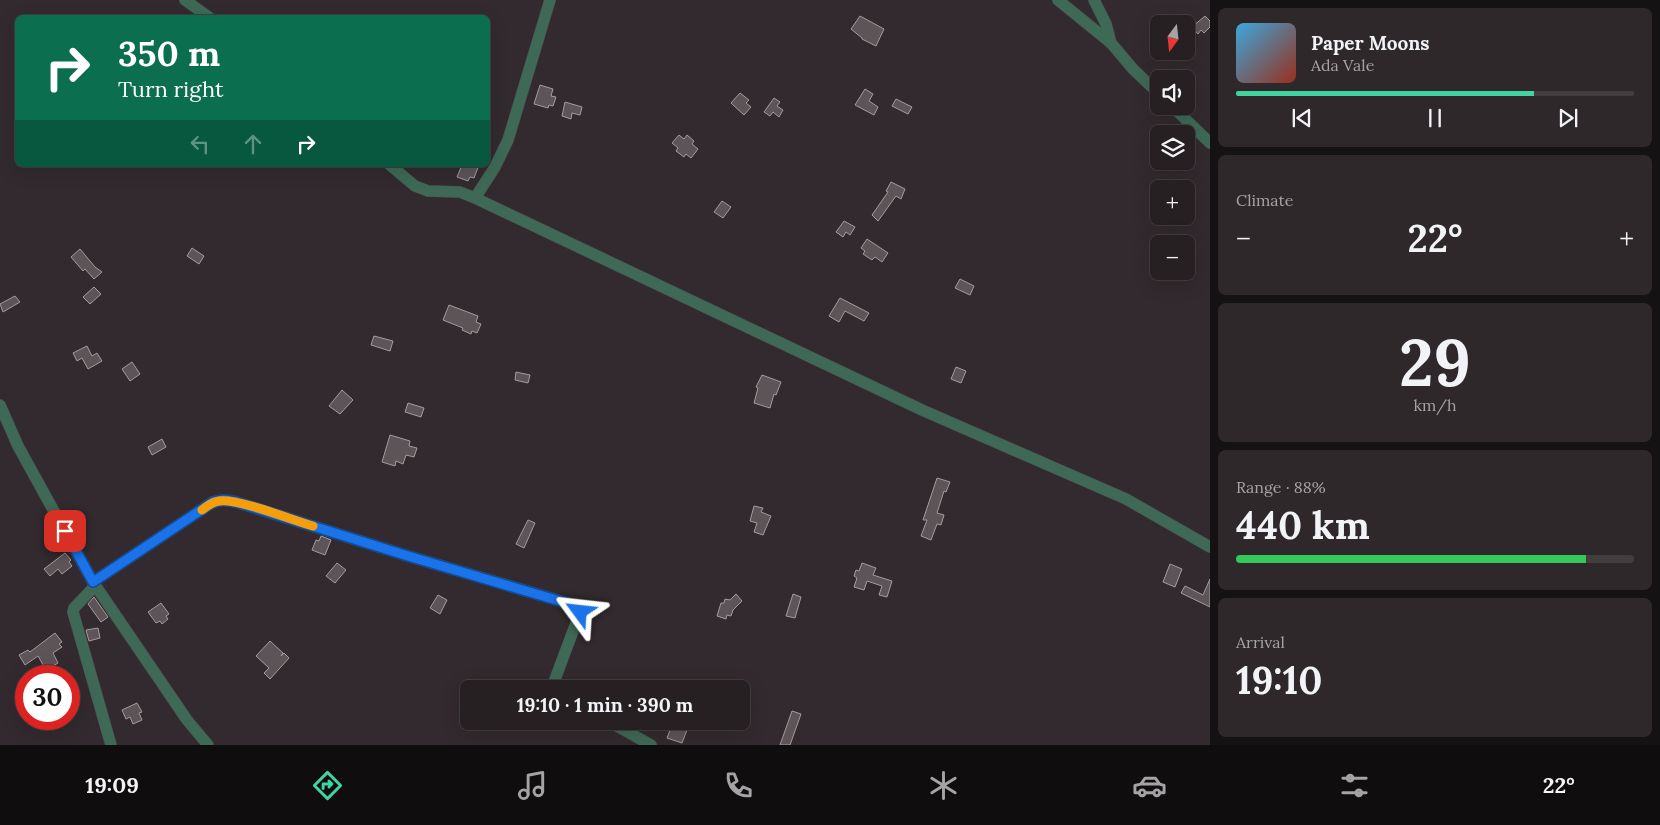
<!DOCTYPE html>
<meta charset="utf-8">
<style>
body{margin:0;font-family:Lora,serif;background:#2e282a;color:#f1f3f6;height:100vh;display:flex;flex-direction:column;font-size:19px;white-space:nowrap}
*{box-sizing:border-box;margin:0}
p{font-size:16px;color:#a4a3a5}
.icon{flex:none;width:28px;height:28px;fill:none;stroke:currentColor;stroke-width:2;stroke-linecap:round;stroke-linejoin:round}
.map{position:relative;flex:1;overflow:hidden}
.sheet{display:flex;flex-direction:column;gap:8px;padding:8px;background:#151213;width:450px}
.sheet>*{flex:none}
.hud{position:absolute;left:15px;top:15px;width:475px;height:152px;border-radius:8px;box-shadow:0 5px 20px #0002,0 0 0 1px #423e40;background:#0b6e4f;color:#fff;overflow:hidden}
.needle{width:32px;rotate:195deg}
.fabs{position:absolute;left:1150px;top:15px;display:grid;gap:10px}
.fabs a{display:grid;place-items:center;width:45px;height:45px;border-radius:8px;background:#262022;box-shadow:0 5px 20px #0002,0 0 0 1px #423e40;font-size:25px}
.speed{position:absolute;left:15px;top:665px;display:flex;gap:10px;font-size:25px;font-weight:700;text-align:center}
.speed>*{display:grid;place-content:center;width:65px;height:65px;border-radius:50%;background:#262022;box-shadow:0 5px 20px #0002,0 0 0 1px #423e40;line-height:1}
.speed .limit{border:8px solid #d22;background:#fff;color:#111}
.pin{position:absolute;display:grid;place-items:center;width:42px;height:42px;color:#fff;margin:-21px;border-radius:10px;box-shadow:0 2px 8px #0006}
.me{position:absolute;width:55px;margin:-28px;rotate:300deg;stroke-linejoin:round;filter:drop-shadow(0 0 4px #0008)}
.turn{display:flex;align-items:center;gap:18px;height:105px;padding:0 20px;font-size:22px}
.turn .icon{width:65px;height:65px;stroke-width:2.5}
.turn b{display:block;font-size:35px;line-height:42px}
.lanes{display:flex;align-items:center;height:48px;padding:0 20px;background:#0003;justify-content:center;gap:25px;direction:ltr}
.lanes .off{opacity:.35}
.big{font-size:38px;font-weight:700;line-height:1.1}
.sheet .widget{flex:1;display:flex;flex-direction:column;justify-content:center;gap:8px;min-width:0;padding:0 18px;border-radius:8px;background:#2e282a}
.sheet .dial{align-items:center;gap:0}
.dial b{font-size:65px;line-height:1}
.song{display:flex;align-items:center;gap:15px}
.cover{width:60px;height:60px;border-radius:8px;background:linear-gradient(135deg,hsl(200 70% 55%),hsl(10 70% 35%))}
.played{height:5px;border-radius:2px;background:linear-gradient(90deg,#40d4a1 75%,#423e40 75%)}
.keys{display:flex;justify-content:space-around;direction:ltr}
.heat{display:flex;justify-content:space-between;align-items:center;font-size:28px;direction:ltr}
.charge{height:8px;border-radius:4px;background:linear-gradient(90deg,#34c759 88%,#423e40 0)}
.trip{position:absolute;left:460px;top:680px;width:290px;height:50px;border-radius:8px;background:#262022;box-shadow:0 5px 20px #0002,0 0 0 1px #423e40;font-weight:700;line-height:50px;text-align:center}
.tab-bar{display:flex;height:80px;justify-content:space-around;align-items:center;background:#0f0d0e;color:#a4a3a5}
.tab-bar .icon{width:35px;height:35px}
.tab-bar .selected{color:#40d4a1}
.tab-bar b{font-size:22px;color:#f1f3f6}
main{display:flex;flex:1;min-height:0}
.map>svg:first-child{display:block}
.building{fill:#5d5458;stroke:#a59ba0}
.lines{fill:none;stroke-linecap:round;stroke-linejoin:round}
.minor-casing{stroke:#4e474a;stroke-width:12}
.minor{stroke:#3e6957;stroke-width:11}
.route-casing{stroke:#114b97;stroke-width:12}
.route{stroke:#1a73e8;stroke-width:9}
.slow{stroke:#f59e0b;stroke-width:9}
</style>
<main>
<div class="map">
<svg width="1210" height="745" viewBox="0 0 1210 745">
<rect width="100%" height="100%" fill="#322a2e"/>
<g class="building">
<polygon points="860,16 884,29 876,46 862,39 862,38 851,29"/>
<polygon points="1205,16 1210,21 1210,27 1204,33 1201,30 1198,34 1192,27"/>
<polygon points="540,85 553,89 551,96 556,97 553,106 549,105 548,108 534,104"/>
<polygon points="865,89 873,94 869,101 878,107 874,115 855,105"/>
<polygon points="740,93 749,100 746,103 751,107 744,115 731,103"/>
<polygon points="774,98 780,102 777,106 783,110 779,117 773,112 770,116 764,112"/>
<polygon points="896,99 912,107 908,114 892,106"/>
<polygon points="565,102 582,107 580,115 572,113 571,119 562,116"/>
<polygon points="679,135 684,139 687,135 694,141 692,144 698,149 691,158 686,154 684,157 676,151 678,148 672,143"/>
<polygon points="462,165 479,165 474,178 470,177 468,181 457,177"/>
<polygon points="891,182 905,189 901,199 896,196 878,221 872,215 888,192 886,191"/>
<polygon points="722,201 731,207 723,218 714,212"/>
<polygon points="844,221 855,227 850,235 846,232 843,237 836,232"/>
<polygon points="867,239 888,253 882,262 875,257 872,260 863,254 865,251 861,248"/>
<polygon points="192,248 204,256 199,264 187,256"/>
<polygon points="80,249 95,267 102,272 94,279 85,269 83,271 71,257"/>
<polygon points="960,279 974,286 970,295 955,288"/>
<polygon points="94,287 101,294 90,304 83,297"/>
<polygon points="15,296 20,302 3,312 0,304"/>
<polygon points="840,298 869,313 864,321 845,311 839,322 829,316"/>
<polygon points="449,305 478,316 476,322 481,324 477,333 472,331 471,334 462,330 463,328 443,320"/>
<polygon points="374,336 393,341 390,351 371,345"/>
<polygon points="87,346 92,356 97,353 102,361 88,369 82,358 77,361 73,353"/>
<polygon points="132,362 140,374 130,381 122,369"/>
<polygon points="956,367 966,371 961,383 951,379"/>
<polygon points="516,372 530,375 528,383 515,380"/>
<polygon points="762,375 781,382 776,395 774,394 770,408 754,403 758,388 756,387"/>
<polygon points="342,390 353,400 340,414 329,406"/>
<polygon points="408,403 424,408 421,417 405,412"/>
<polygon points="390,435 410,441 409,446 417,448 414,457 406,455 403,464 396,461 395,466 382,462"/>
<polygon points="162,439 166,447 152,455 148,447"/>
<polygon points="937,478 950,482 946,492 944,491 937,513 944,515 941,525 937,524 931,540 921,536 927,520 923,520"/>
<polygon points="754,506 763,508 761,512 771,516 763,535 754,532 757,523 750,521"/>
<polygon points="528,520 535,523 524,548 516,544"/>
<polygon points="321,536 331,540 325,555 312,550 316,540 319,541"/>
<polygon points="65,553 71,560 69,562 72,566 62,574 58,569 50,576 44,569"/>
<polygon points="337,563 346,570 335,583 326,576"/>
<polygon points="862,563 876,568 873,575 892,581 887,597 879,595 882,586 867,581 864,590 854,587 857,578 854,576 856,570 859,571"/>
<polygon points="1170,564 1182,569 1175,587 1163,582"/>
<polygon points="1210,579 1210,607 1181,593 1185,586 1203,595"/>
<polygon points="736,594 742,601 733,610 731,616 727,615 726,619 717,616 721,603 724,603 725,599 730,600"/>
<polygon points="793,594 801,597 795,618 786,616"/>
<polygon points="438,595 447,600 440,614 430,608"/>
<polygon points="94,597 108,617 101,622 88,604"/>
<polygon points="161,603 169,614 166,616 168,619 162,624 160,621 156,623 148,612"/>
<polygon points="98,628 100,638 89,641 86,630"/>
<polygon points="55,633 62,642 59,644 62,647 53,653 58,663 46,670 38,656 25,665 19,655 28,650 30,652"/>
<polygon points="270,641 283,653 281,656 284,653 289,658 270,679 264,673 269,668 256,656"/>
<polygon points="137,703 142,712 139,713 142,720 133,724 130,717 126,719 122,710"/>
<polygon points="792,711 801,714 790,745 780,745"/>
<polygon points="672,725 687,730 682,743 667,738"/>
</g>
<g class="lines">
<defs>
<g id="minor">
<polyline points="185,0 210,18"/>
<polyline points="1058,0 1111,43"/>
<polyline points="1094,0 1106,24 1111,43 1133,69 1159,94"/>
<polyline points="1172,106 1210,143"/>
<polyline points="390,165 415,186 428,191 460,192 475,198 922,410 1126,499 1210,547"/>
<polyline points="475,198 495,167 508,140 550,0"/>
<polyline points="0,405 18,446 93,582 187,720 208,745"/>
<polyline points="93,582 213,502 224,500 236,502 408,556 574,605 579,610 579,615 554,682 555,689"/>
<polyline points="95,586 74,608 73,612 111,745"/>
<polyline points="608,721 651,745"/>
</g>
</defs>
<use href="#minor" class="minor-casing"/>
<use href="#minor" class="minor"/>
</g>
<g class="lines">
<defs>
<polyline id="route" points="65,531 93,582 213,502 224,500 236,502 408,556 570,604 577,607 580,612"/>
</defs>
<use href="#route" class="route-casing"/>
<use href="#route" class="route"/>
<path class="slow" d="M202,510C207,506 212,502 219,501C238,498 292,520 313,526"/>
</g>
</svg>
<div class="fabs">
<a><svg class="needle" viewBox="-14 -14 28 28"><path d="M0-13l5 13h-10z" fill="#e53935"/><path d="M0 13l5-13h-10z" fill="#a4a3a5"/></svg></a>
<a><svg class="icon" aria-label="sound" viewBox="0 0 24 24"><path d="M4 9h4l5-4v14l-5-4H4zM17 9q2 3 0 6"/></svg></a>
<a><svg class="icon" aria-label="layers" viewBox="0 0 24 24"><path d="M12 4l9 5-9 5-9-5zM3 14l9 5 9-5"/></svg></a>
<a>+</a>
<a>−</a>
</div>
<div class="speed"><div class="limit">30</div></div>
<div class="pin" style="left:65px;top:531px;background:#d93025"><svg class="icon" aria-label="arrive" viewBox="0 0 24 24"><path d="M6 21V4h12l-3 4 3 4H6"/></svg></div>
<svg class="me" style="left:580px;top:612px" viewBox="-20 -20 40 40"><path d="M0-17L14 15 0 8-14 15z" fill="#1a73e8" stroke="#fff" stroke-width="4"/></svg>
<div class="trip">19:10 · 1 min · 390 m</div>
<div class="hud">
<div class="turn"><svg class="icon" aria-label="right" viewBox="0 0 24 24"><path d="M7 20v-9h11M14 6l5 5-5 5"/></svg><div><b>350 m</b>Turn right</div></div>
<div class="lanes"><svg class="icon off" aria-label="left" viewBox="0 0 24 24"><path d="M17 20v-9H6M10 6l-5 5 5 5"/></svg><svg class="icon off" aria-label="ahead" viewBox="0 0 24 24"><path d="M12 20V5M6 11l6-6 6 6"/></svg><svg class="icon" aria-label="right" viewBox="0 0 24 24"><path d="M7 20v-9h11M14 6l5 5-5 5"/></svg></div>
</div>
</div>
<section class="sheet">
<div class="widget">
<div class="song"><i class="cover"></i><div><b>Paper Moons</b><p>Ada Vale</p></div></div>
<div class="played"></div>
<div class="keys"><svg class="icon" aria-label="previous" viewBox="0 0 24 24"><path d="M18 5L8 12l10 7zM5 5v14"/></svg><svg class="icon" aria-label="pause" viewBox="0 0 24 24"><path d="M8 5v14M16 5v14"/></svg><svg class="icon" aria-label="next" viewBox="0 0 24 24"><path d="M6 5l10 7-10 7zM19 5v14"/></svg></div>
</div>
<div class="widget"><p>Climate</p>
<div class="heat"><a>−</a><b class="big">22°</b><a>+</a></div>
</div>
<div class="widget dial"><b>29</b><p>km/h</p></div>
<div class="widget"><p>Range · 88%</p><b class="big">440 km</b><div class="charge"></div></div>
<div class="widget"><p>Arrival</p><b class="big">19:10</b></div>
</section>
</main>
<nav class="tab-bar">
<b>19:09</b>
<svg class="icon selected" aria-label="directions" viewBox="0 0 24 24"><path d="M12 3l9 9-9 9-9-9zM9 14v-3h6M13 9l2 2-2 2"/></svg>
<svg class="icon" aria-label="music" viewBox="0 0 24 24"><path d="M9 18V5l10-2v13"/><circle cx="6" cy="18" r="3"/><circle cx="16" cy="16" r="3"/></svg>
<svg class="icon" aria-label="phone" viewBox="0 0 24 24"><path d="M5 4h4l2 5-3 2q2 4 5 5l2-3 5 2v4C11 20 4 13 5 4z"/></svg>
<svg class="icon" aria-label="climate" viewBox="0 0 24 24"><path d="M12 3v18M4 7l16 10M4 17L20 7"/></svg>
<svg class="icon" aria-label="car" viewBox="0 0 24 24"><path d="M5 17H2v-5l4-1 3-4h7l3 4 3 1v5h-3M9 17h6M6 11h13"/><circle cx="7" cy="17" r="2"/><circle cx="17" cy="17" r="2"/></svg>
<svg class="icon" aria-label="filters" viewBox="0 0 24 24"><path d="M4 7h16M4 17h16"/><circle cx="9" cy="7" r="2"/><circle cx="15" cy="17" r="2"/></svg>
<b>22°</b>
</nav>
